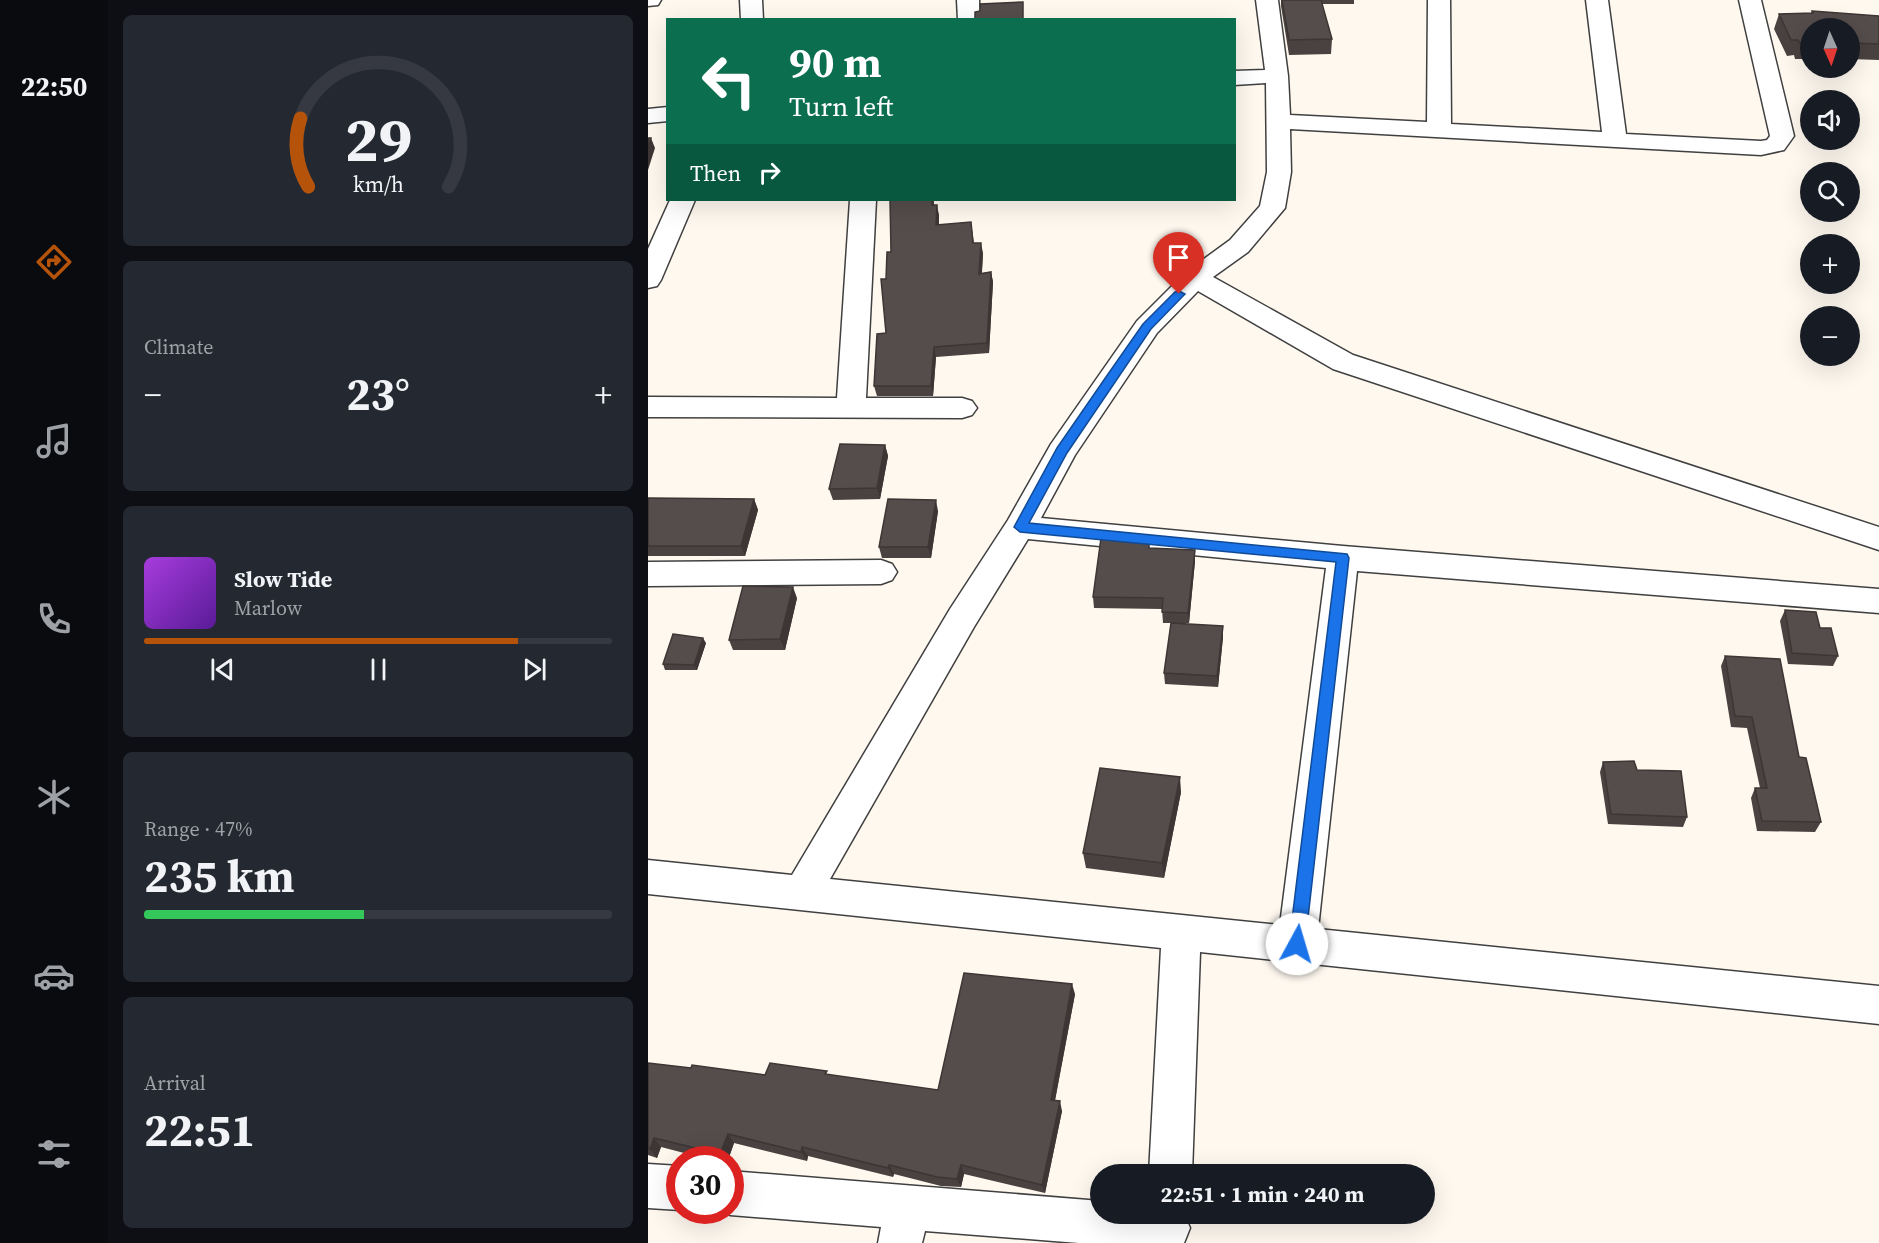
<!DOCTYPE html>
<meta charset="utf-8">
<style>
body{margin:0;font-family:"Source Serif 4",serif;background:#242831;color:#f1f3f6;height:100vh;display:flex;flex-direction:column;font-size:22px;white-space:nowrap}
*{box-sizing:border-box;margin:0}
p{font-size:20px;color:#9ea1a6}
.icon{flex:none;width:33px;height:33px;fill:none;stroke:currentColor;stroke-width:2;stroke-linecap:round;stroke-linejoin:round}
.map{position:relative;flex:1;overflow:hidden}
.details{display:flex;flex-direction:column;gap:15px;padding:15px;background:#0d0f14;width:540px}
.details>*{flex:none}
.top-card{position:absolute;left:18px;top:18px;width:570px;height:183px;border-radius:0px;box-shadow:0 6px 24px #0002;background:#0b6e4f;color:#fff;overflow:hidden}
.needle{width:39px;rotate:177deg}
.fabs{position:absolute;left:1152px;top:18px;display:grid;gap:12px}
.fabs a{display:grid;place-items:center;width:60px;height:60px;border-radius:50%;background:#171b24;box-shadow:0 6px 24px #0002;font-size:30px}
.speed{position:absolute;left:18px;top:1146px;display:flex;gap:12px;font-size:30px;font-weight:700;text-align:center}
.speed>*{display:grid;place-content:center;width:78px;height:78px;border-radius:50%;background:#171b24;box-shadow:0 6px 24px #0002;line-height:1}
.speed .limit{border:9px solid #d22;background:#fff;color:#111}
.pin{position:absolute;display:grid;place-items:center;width:51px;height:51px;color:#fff;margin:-62px -26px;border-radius:50% 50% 50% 0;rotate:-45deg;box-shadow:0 0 6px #0007}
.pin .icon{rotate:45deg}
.me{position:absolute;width:66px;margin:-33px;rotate:6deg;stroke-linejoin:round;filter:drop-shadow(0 0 4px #0008)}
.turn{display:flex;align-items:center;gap:21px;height:126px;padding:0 24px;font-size:27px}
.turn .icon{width:78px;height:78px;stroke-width:2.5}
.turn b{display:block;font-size:42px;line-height:51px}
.then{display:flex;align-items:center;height:57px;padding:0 24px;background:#0003;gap:12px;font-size:22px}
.big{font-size:45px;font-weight:700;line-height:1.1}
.details .widget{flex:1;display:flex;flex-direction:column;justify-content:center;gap:9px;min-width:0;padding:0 21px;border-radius:9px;background:#242831}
.details .dial{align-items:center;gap:0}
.dial svg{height:156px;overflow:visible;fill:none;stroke:#363941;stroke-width:7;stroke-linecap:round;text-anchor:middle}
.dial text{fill:#f1f3f6;stroke:none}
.song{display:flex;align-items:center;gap:18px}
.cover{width:72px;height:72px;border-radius:9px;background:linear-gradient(135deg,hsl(280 70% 55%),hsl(270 70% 35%))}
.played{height:6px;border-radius:3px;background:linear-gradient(90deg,#b45309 80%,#363941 80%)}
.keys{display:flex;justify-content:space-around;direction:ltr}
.heat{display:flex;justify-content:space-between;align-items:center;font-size:33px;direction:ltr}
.charge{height:9px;border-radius:4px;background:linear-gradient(90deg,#34c759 47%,#363941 0)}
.trip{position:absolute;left:442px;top:1164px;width:345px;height:60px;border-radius:30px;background:#171b24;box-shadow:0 6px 24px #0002;font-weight:700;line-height:60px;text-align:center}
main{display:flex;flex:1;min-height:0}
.tabs{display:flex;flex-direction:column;width:108px;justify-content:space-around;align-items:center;background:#090b0e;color:#9ea1a6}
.tabs .icon{width:42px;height:42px}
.tabs .selected{color:#b45309}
.tabs b{font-size:27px;color:#f1f3f6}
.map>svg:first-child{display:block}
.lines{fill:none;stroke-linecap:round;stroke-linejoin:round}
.minor-casing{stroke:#404040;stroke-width:3}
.minor{fill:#fff;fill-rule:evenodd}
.wall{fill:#494240}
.shaded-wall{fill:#3c3634}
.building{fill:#554d4b;stroke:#3c3634;stroke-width:1.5}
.route{fill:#1a73e8;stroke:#114b97;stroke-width:1.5}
</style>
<main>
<nav class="tabs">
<b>22:50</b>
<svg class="icon selected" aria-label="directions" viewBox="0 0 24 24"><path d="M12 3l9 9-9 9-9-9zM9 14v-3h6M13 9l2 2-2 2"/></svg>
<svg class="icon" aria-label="music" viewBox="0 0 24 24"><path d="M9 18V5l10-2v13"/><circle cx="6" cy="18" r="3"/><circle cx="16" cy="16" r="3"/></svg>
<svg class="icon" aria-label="phone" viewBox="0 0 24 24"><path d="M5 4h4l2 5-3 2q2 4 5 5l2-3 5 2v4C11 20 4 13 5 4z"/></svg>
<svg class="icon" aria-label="climate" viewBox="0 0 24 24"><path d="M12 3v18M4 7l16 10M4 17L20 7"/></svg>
<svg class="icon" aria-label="car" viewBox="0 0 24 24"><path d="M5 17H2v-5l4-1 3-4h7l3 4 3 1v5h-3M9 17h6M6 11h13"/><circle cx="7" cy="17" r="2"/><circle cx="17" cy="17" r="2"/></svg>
<svg class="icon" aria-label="filters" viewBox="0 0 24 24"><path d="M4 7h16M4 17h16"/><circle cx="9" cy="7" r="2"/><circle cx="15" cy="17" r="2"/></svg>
</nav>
<section class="details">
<div class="widget dial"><svg viewBox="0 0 100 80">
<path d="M14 69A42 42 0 1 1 86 69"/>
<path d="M14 69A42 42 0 0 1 10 34" stroke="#b45309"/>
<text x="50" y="56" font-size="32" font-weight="700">29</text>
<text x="50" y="72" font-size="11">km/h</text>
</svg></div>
<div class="widget"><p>Climate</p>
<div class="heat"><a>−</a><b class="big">23°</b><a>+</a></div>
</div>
<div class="widget">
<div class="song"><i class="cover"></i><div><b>Slow Tide</b><p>Marlow</p></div></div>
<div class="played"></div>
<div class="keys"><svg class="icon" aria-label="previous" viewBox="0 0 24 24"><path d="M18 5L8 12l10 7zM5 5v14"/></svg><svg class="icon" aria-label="pause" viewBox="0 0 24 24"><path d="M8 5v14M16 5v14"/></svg><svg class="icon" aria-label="next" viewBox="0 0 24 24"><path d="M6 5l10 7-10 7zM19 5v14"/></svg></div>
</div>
<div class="widget"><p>Range · 47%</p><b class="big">235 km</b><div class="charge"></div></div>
<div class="widget"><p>Arrival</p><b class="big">22:51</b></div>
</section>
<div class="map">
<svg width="1231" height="1243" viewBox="0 0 1231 1243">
<rect width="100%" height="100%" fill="#fef8ef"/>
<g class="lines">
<defs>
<g id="minor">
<polygon points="0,0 13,0 10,5 0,6"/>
<polygon points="92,0 114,0 115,20 93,20"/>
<polygon points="309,0 331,0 332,20 310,20"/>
<path d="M608,0H630L640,76L642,115L779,122L780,0H802L803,124L954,132L938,0H960L978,134L1113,141L1119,140L1122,136L1091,0H1113L1146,136L1136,150L1113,155L642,129L643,172L637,208L600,252L565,277L705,355L1231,527V550L685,369L550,291L509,333L427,455L393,518L695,546L1231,589V613L709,571L670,929L1231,986V1024L552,952L544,1174H501L513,948L0,894V860L144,875L302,609L360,520L403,444L489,321L538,272L582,240L612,206L619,172L618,83L586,85V71L617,70ZM380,539L678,568L632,925L182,879L326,627Z"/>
<polygon points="20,107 20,121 0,123 0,109"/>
<polygon points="22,200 47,200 13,280 9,286 0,288 0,249"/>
<polygon points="202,200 228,200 218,398 314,398 324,401 329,408 324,415 314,418 0,417 0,397 189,398"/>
<polygon points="233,560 244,564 249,572 244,580 233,584 0,586 0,562"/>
<polygon points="0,1164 32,1166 32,1210 0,1208"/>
<polygon points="82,1171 453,1201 453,1214 536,1214 542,1228 536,1243 431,1243 277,1231 274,1243 230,1243 233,1227 82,1215 72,1210 82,1210"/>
</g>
</defs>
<use href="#minor" class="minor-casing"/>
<use href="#minor" class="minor"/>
</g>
<g class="wall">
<polygon points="633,0 706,0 706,4 674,4 684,39 683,54 641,55 633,6"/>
<polygon points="1164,11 1231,16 1231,60 1202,59 1202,28 1162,28 1162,59 1147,59 1146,55 1139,56 1126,29 1131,14 1163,13"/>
<polygon points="242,200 286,200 286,205 291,215 291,225 323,222 326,243 335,253 334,273 343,272 345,282 341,353 288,357 285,396 229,396 226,386 238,333 238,279 243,252"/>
<polygon points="237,445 240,456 232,499 185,500 181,489"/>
<polygon points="0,498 106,499 110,510 97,556 0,556"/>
<polygon points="290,511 283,558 234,558 231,547"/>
<polygon points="502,548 547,561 541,623 515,623 514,609 446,608 445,597"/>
<polygon points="149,598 137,650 85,650 81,640"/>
<polygon points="1137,610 1172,628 1190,656 1185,666 1140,664 1132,621"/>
<polygon points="575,637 570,687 517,684 516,673"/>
<polygon points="58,643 49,670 17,670 15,664"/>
<polygon points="1077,656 1151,757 1173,822 1167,832 1109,831 1103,798 1107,788 1112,788 1099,728 1083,727 1073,666"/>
<polygon points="955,762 989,770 1039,817 1035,827 960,824 952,772"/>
<polygon points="533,792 516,878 438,868 435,853"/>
<polygon points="427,994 407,1101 414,1111 397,1193 316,1174 313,1187 293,1186 246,1174 245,1177 160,1156 159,1161 86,1143 80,1160 63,1160 13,1147 9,1158 0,1155 0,1063 43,1068 117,1075 181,1075 290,1090"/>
</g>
<g class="shaded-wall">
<polygon points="3,138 7,148 0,170 0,148"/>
<polygon points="289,205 291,215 290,235 288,225"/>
<polygon points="333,243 335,253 333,284 331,274"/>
<polygon points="343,272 345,282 341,353 339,343"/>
<polygon points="286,347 288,357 285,396 283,386"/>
<polygon points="237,445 240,456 232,499 229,488"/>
<polygon points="106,499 110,510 97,556 93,546"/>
<polygon points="288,500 290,511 283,558 280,547"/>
<polygon points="547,550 547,561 541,623 540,613"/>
<polygon points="145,587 149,598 137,650 132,639"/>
<polygon points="575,626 575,637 570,687 569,676"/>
<polygon points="55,638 58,643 49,670 46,665"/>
<polygon points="532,777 533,792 516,878 514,863"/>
<polygon points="424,984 427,994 405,1110 403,1100"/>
<polygon points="412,1101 414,1111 397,1193 394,1185"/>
<polygon points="80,1134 86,1143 80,1160 76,1160 72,1154"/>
<polygon points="6,1138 13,1147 9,1158 2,1149"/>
<polygon points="154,1147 160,1156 159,1161 153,1152"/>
<polygon points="241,1165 246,1174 245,1177 240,1168"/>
<polygon points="313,1165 316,1174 313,1187 309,1179"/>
</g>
<g class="building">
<polygon points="634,0 673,0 684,39 641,40"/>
<polygon points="375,2 375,20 327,20 327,12 332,11 332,4"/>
<polygon points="1164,11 1231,16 1231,44 1202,43 1202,28 1162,28 1162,43 1152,43 1150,40 1143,40 1131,14 1165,13"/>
<polygon points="0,138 3,138 0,148"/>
<polygon points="242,200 284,200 284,205 289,205 288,225 323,222 325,243 333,243 331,274 343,272 339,343 286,347 283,386 226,386 229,334 238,333 233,279 238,279 239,252 243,252"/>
<polygon points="192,444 237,445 229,488 181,489"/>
<polygon points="0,498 106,499 93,546 0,546"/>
<polygon points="240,499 288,500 280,547 231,547"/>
<polygon points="453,538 501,542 501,548 547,550 540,613 514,612 515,598 445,597"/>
<polygon points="95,586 145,587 132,639 81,640"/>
<polygon points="1137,610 1168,612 1172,628 1183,628 1190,656 1144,653"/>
<polygon points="523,623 575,626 569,676 516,673"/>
<polygon points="25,634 55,638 46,665 15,664"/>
<polygon points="1077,656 1132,659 1151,757 1158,758 1173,822 1114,821 1107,788 1119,788 1104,717 1087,716"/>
<polygon points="986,761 989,770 1033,771 1039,817 963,814 955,762"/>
<polygon points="452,768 532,777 514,863 435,853"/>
<polygon points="316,973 424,984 403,1100 412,1101 394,1185 313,1165 309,1179 289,1177 241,1165 240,1168 154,1147 153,1152 80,1134 72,1154 6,1138 2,1149 0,1148 0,1063 43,1068 44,1065 117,1075 122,1063 179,1071 177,1074 290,1090"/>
</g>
<polygon class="route" points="531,291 537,294 503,329 419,453 381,523 699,554 701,558 657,944 655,950 649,952 644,950 641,944 688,562 372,532 366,527 409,448 458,377 495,324 527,292"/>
</svg>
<div class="fabs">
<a><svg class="needle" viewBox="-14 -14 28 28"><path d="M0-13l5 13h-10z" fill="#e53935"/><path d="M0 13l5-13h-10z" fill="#9ea1a6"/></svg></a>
<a><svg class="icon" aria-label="sound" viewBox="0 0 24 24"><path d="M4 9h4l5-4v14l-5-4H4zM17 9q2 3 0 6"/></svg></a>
<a><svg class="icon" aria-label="search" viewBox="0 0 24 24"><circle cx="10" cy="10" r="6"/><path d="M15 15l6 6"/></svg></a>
<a>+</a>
<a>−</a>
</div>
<div class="speed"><div class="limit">30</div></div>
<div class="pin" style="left:531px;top:294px;background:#d93025"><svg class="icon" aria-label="arrive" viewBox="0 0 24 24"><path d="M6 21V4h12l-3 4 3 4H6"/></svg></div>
<svg class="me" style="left:649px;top:944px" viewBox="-20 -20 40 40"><circle r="19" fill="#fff"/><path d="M0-13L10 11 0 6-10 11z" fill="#1a73e8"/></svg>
<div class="trip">22:51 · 1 min · 240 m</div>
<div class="top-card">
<div class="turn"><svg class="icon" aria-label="left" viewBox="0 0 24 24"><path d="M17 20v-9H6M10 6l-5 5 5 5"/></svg><div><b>90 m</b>Turn left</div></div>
<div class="then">Then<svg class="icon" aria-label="right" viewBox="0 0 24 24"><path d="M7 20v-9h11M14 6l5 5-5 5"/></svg></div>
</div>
</div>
</main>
